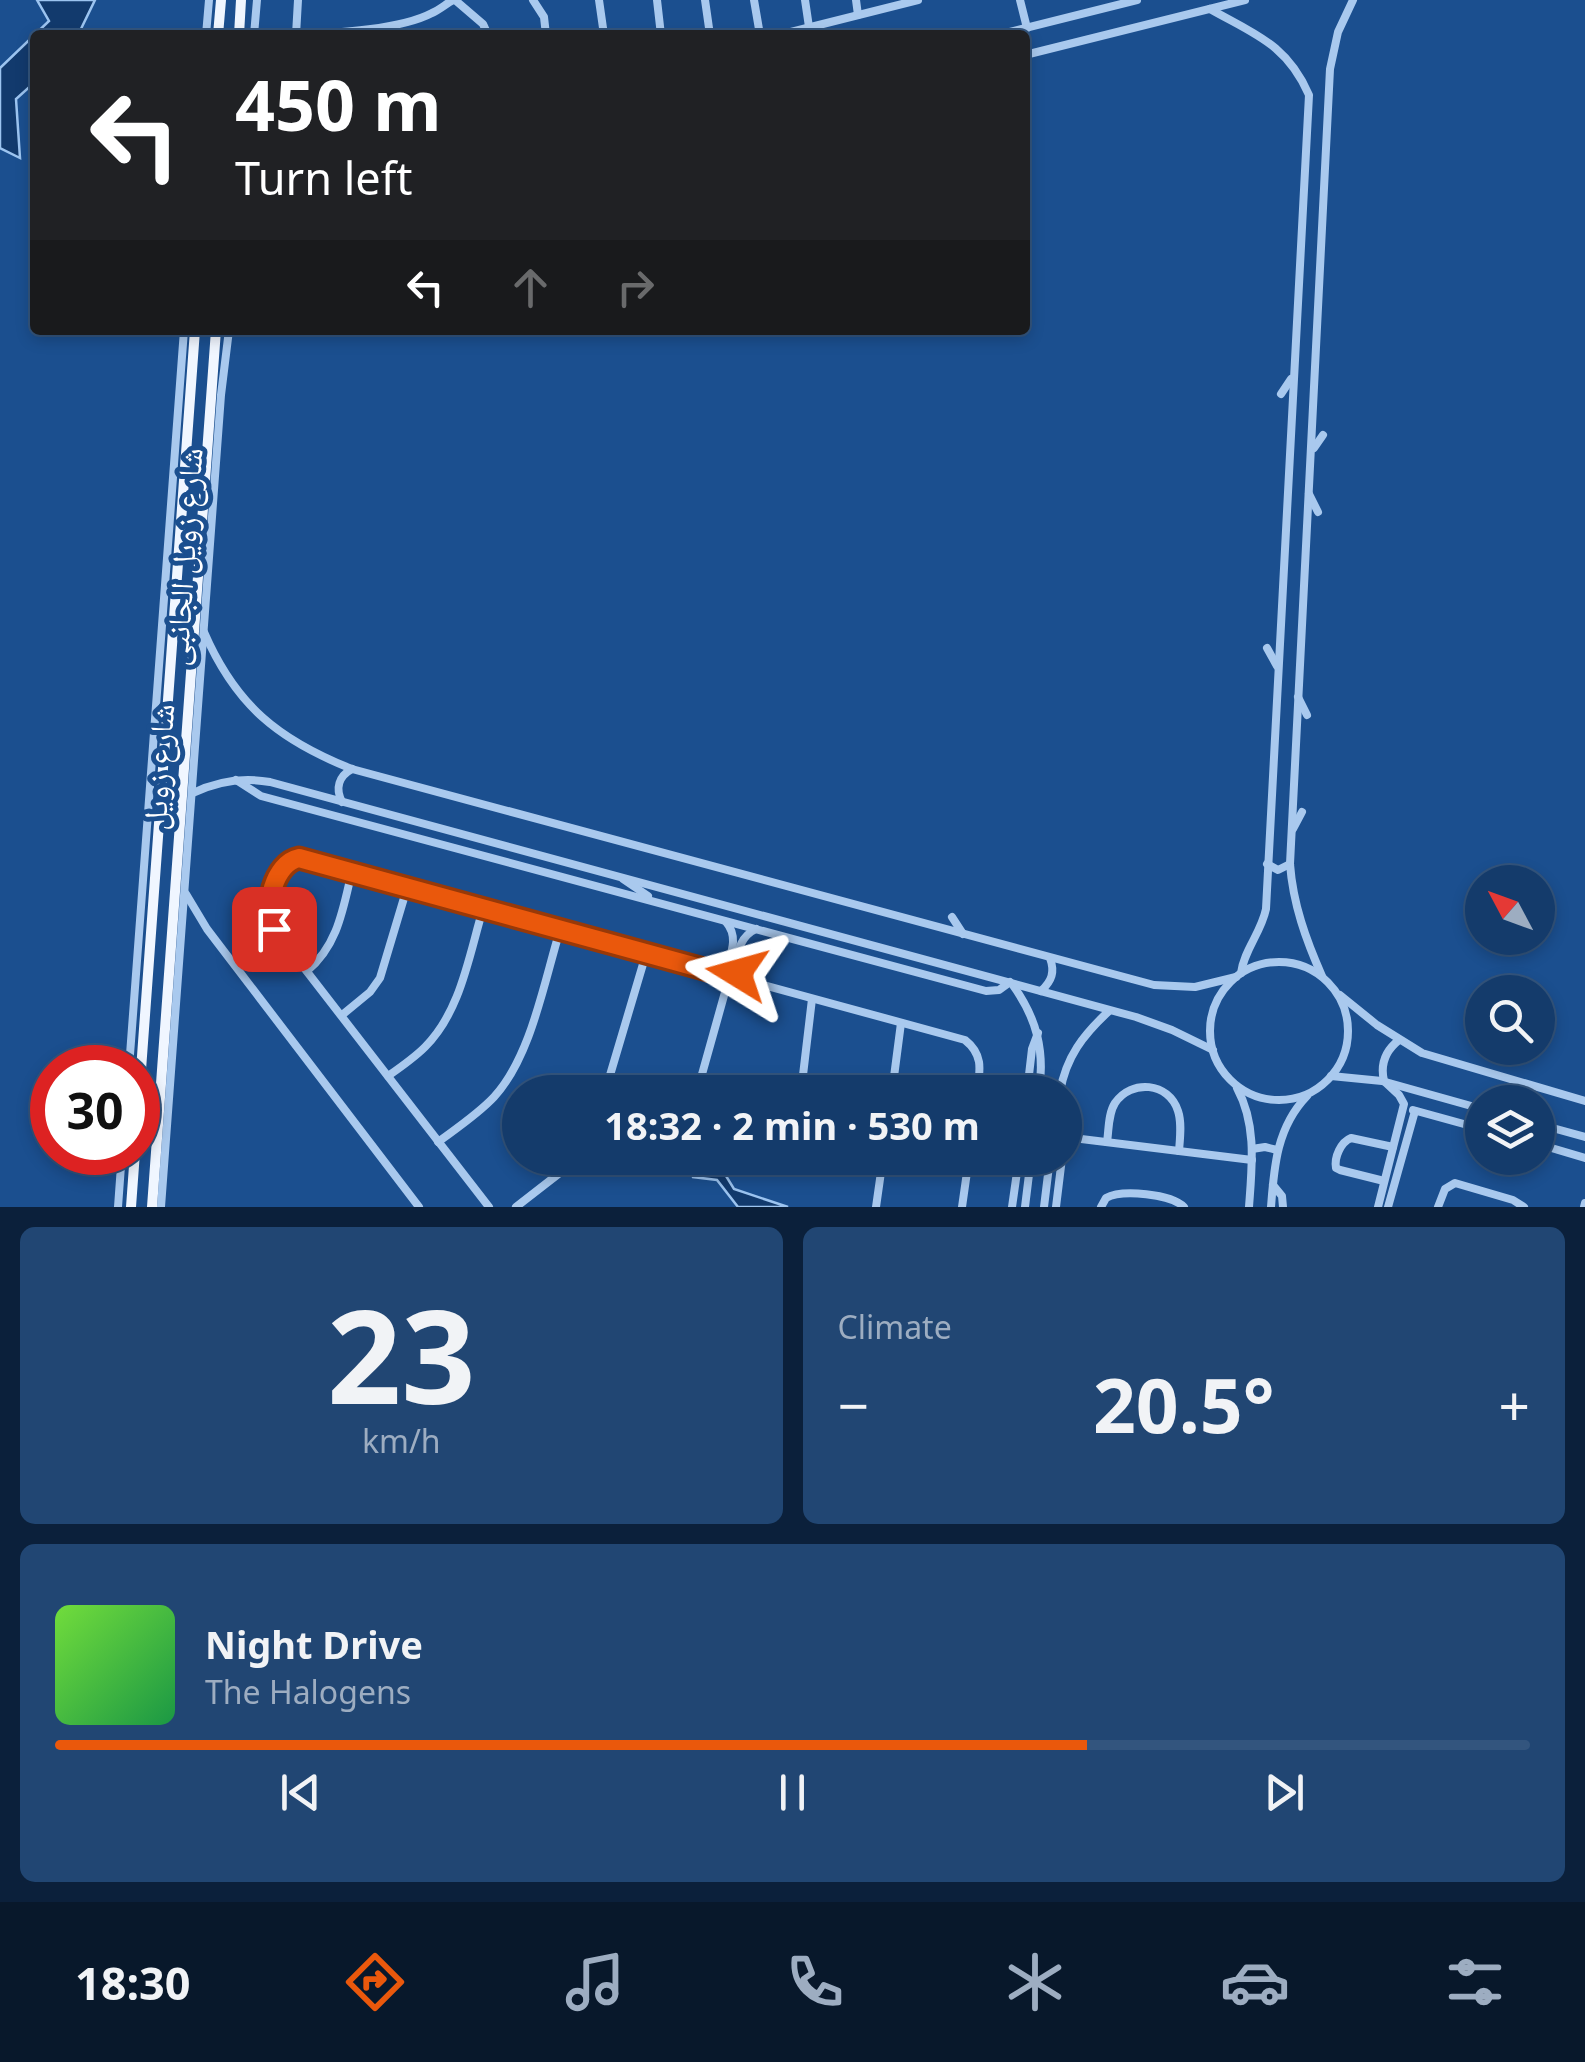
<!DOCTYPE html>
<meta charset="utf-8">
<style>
body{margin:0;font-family:"Noto Sans","Noto Naskh Arabic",sans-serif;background:#214673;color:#f1f3f6;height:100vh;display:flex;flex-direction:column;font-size:38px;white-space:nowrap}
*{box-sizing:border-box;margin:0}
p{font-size:32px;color:#9dadc1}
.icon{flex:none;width:55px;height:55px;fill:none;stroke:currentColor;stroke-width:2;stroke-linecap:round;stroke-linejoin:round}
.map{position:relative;height:1207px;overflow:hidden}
.side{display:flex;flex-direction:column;gap:20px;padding:20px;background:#0b203b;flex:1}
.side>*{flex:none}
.hud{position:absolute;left:30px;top:30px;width:1000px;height:305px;border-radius:10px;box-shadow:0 5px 15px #0003,0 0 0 2px #33557e;background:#202124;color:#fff;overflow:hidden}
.needle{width:65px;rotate:311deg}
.controls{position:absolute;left:1465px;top:865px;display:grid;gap:20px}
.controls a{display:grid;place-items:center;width:90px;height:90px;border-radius:50%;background:#143b6b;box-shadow:0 5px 15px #0003,0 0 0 2px #33557e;font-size:50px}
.speed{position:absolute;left:30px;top:1045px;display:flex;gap:20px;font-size:50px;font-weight:700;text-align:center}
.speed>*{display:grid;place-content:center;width:130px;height:130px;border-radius:50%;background:#143b6b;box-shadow:0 5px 15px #0003,0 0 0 2px #33557e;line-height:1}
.speed .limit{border:15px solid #d22;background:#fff;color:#111}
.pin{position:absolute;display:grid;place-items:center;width:85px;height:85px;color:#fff;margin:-42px;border-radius:20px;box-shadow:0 5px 15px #0006}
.me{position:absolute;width:110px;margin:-55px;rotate:278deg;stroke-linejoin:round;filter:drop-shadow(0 0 8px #0008)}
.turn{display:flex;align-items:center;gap:35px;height:210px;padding:0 40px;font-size:45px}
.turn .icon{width:130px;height:130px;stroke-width:2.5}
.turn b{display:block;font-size:70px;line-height:85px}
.lanes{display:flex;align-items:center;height:95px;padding:0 40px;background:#0003;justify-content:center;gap:50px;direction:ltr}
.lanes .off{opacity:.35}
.big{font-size:75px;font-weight:700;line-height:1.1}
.side .tile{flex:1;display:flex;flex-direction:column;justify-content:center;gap:15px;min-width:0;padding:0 35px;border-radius:15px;background:#214673}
.side .dial{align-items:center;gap:0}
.dial b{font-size:130px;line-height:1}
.song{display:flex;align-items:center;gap:30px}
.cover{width:120px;height:120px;border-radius:15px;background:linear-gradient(135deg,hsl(100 70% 55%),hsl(140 70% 35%))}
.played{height:10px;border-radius:5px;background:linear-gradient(90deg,#ea580c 70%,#33557e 70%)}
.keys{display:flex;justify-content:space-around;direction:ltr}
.heat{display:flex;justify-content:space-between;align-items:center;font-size:55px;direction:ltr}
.side .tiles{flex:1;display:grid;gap:20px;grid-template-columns:1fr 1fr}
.tile:last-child{grid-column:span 2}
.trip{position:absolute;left:502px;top:1075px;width:580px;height:100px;border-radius:50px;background:#143b6b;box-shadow:0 5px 15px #0003,0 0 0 2px #33557e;font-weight:700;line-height:100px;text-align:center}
.tab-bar{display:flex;height:160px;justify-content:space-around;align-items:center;background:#08182b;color:#9dadc1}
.tab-bar .icon{width:70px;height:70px}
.tab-bar .current{color:#ea580c}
.tab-bar b{font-size:45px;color:#f1f3f6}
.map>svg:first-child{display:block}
.water{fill:#123a6d;stroke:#9cc4f0;stroke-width:2.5}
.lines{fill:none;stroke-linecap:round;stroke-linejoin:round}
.minor{stroke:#a9c9ee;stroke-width:8}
.major{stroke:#f0f6ff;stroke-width:10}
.route-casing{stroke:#983908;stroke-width:25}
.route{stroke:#ea580c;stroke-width:18}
.labels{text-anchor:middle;stroke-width:10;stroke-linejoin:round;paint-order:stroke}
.street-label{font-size:32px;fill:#fff;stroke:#1b4f8f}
</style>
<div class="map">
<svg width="1585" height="1207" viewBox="0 0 1585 1207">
<rect width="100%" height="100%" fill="#1b4f8f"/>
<g class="water">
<polygon points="37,0 95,0 78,35 35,35 35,82 16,99 20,158 0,148 0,68 49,21"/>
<polygon points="686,1158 715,1158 734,1189 788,1207 738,1207 717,1180 693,1177"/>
</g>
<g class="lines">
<g class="minor">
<polyline points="455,0 483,24 488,35"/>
<polyline points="533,0 544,17 546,35"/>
<polyline points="599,0 604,35"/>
<polyline points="657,0 661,35"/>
<polyline points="705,0 710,35"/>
<polyline points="754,0 760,35"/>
<polyline points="805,0 809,27"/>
<polyline points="856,0 858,15"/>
<polyline points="1020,0 1027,28"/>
<path d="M1210,9C1254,34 1287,44 1309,95L1266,909C1261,933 1244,950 1241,973"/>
<polyline points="206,35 209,0"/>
<polyline points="254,35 257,0"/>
<path d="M296,35C333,33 400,30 432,13C439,10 446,4 453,0"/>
<polyline points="296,35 298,0"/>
<polyline points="779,35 918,0"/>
<polyline points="998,35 1137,0"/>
<polyline points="1025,55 1245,0"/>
<polyline points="1281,394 1291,379"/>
<polyline points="1314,448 1323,435"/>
<polyline points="1309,494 1318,512"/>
<path d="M204,632C236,706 279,740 352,769L1154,985L1195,987L1236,977"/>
<polyline points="1267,648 1277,666"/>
<polyline points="1298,697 1307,715"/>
<polyline points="236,780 261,796 986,991 999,990 1010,982"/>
<path d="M193,793C218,781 242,777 270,782L1136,1017L1172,1030L1213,1050"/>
<path d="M342,802C335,788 339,776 352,769"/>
<polyline points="1293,829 1302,812"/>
<polyline points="1267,864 1278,870 1290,864"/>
<polyline points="623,879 648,896"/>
<polyline points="186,894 207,929 419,1207"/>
<polyline points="952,917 963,934"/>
<path d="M726,922C739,937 731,953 726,970"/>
<circle cx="1279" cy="1031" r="69"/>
<circle cx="730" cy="977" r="8"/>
<path d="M734,970C738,953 739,937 756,929"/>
<path d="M307,971C338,945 343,909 352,871"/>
<path d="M1322,976C1306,940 1293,904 1290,864L1330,69L1338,32L1353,0"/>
<path d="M738,978L965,1040C984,1055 980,1071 977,1092"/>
<path d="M1012,984C1037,1018 1045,1051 1039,1092"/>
<path d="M1041,991C1052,981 1055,972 1050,958"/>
<polyline points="1340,995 1377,1025 1422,1053 1585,1101"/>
<polyline points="342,1015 370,992 380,978 407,888"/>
<polyline points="129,1068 184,330"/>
<path d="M388,1076C401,1067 414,1058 425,1047C461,1011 469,955 483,909"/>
<polyline points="1331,1076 1382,1081 1482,1109"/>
<polyline points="699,1085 727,985"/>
<path d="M1237,1088C1257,1125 1252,1166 1249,1207"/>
<polyline points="605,1092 646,954"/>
<polyline points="801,1092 812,999"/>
<polyline points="892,1092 901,1023"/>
<polyline points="1027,1092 1032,1049 1038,1033"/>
<path d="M1060,1092C1066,1057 1083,1035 1109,1011"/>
<polyline points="1413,1110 1482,1129"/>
<polyline points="1538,1124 1585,1137"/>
<polyline points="1065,1137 1252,1160"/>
<path d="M438,1142C457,1128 478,1114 494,1097C531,1057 544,982 560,930"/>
<path d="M1107,1142C1109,1129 1108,1114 1115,1103C1131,1079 1169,1082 1178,1111C1182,1123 1180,1138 1179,1151"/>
<polyline points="1538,1144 1585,1158"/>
<polyline points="1252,1149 1265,1147 1277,1150"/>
<path d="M1384,1181L1340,1170L1336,1168C1334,1157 1341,1142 1351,1138L1393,1147"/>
<polyline points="1273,1185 1282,1196 1283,1207"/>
<polyline points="118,1207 122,1152"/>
<polyline points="161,1207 221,395 229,330"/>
<path d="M489,1207L274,929C266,915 269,905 273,890C276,883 278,873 282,867C294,850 334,867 352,871L722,975"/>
<polyline points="516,1207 579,1158"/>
<polyline points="876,1207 883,1158"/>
<polyline points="962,1207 969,1158"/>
<polyline points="1012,1207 1019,1158"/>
<polyline points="1025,1207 1031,1158"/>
<polyline points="1044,1207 1050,1158"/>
<polyline points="1056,1207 1062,1158"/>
<path d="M1101,1207L1106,1198C1122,1189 1171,1194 1184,1207"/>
<path d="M1271,1207C1274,1166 1277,1127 1307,1096"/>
<path d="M1378,1207L1404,1104L1399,1095L1384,1081C1380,1064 1385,1051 1399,1040"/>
<polyline points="1388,1207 1415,1111"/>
<polyline points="1438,1207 1445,1189 1455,1183 1513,1200 1524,1207"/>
<polyline points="1584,1207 1585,1203"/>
</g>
<g class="major">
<polyline points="218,35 221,0"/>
<polyline points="239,35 241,0"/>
<polyline points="138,1111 195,330"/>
<polyline points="131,1207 135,1152"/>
<polyline points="152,1207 216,330"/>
</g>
</g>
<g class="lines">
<defs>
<path id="route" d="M274,929C263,908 274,863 299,858L722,974L729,969L737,973"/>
</defs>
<use href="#route" class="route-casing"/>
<use href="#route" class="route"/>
</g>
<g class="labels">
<g class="street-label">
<text transform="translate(184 557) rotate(-86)" y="11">شارع زويل الجانبى</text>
<text transform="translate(159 767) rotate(-86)" y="11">شارع زويل</text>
</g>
</g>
</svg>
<div class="controls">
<a><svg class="needle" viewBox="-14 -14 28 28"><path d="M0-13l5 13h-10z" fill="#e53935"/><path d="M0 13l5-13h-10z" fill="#9dadc1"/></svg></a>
<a><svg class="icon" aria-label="search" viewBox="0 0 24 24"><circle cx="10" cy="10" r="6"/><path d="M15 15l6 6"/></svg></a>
<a><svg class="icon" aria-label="layers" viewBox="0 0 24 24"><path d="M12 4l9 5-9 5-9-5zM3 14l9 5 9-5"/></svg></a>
</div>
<div class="speed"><div class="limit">30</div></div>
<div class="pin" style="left:274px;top:929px;background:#d93025"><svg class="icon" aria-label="arrive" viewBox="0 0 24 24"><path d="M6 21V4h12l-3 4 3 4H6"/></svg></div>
<svg class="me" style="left:737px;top:973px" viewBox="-20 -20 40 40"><path d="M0-17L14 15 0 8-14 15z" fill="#ea580c" stroke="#fff" stroke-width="4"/></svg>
<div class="trip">18:32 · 2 min · 530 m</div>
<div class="hud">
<div class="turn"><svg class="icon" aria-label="left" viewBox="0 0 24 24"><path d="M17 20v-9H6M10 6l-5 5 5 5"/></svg><div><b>450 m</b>Turn left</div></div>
<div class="lanes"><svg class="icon" aria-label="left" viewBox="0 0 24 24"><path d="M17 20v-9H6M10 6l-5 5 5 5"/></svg><svg class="icon off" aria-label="ahead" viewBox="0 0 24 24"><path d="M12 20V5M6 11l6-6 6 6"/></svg><svg class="icon off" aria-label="right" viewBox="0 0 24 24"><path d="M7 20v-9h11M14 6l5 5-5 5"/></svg></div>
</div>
</div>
<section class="side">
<div class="tiles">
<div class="tile dial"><b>23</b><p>km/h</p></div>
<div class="tile"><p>Climate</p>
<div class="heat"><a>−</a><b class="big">20.5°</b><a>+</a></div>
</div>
<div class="tile">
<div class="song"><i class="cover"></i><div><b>Night Drive</b><p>The Halogens</p></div></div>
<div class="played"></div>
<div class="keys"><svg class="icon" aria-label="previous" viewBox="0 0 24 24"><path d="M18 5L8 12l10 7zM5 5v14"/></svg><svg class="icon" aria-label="pause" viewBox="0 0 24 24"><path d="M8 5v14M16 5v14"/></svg><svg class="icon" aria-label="next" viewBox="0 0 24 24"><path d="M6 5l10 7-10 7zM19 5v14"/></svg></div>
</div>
</div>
</section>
<nav class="tab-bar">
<b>18:30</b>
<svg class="icon current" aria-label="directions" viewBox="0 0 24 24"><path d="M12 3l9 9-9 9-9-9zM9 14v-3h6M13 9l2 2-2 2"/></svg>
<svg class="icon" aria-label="music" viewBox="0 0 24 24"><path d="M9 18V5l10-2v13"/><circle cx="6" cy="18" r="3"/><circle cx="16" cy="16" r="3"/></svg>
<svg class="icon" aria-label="phone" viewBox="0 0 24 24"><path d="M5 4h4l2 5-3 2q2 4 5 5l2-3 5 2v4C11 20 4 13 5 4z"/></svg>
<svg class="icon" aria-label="climate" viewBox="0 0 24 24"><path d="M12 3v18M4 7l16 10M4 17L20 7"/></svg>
<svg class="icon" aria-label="car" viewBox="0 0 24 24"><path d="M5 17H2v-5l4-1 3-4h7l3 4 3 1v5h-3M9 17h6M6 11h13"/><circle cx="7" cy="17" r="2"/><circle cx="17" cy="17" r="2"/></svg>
<svg class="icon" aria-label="filters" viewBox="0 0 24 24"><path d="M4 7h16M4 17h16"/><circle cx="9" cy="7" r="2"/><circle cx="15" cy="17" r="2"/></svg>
</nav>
